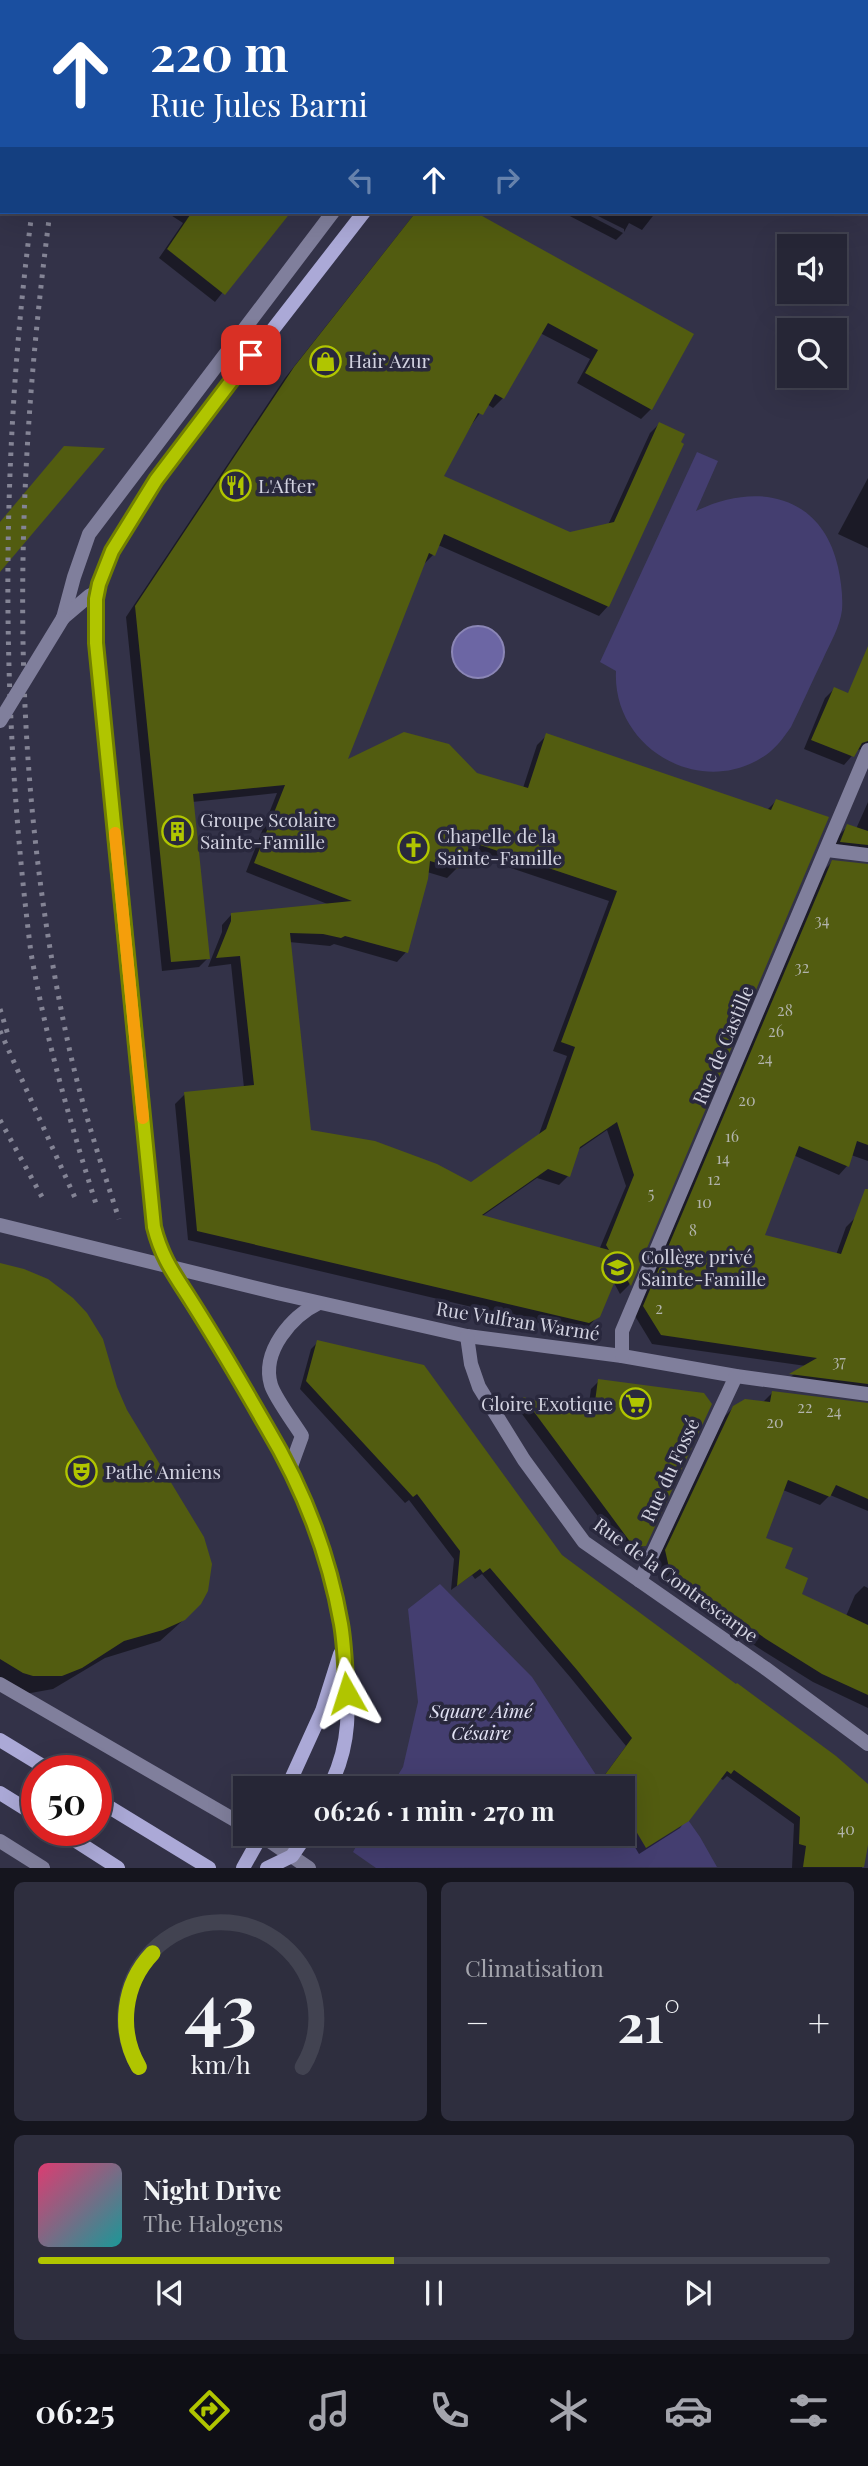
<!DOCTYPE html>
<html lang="fr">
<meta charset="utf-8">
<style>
body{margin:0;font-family:"Playfair Display",serif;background:#2e2e3e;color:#f1f3f6;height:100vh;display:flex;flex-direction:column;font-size:26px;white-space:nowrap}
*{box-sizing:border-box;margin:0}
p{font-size:23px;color:#a4a5ad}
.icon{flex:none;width:38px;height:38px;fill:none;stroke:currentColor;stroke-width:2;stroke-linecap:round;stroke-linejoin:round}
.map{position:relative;height:1868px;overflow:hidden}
.drawer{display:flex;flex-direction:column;gap:14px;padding:14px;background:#15151e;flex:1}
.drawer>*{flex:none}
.banner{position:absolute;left:0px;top:0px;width:868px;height:214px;box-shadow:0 7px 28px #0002,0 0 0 2px #424351;background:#1a4fa0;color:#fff;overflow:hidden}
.buttons{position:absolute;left:777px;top:234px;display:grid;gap:14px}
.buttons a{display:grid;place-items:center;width:70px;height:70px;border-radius:0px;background:#262636;box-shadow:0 7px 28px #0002,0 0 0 2px #424351;font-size:35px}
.speed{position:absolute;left:21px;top:1755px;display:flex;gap:14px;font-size:35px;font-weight:700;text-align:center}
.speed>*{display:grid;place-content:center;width:91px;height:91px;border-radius:50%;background:#262636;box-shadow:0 7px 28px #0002,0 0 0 2px #424351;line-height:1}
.speed .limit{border:10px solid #d22;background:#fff;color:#111}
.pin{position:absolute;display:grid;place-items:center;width:60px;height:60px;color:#fff;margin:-30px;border-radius:14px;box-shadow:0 4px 10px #0006}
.me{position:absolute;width:77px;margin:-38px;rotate:354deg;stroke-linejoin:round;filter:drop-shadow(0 0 5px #0008)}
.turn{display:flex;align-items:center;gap:24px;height:147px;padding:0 35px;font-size:32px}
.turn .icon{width:91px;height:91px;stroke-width:2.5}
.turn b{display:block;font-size:49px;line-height:60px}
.lanes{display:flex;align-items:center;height:66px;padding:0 35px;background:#0003;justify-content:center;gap:35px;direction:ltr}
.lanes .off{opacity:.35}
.big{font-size:52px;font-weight:700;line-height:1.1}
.drawer .widget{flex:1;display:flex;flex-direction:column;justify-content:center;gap:10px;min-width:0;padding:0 24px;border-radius:10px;background:#2e2e3e}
.drawer .dial{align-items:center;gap:0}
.dial svg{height:182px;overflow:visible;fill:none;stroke:#424351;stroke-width:7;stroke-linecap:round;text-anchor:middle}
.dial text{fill:#f1f3f6;stroke:none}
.song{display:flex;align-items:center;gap:21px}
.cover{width:84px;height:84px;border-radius:10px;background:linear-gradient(135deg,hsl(340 70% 55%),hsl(180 70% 35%))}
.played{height:7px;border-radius:4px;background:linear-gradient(90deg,#b0c500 45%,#424351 45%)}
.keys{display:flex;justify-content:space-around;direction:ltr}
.heat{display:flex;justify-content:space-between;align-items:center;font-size:38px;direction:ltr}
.drawer .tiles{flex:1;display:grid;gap:14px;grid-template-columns:1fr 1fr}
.widget:last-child{grid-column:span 2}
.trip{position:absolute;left:233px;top:1776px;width:402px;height:70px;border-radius:0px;background:#262636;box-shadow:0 7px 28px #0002,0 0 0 2px #424351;font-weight:700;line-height:70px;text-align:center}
.dock{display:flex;height:112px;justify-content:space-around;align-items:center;background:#0f0f16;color:#a4a5ad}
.dock .icon{width:49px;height:49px}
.dock .on{color:#b0c500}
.dock b{font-size:32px;color:#f1f3f6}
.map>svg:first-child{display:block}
.green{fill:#443e70}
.water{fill:#6c66a4;stroke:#8b86b6;stroke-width:2}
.shadow{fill:#0007;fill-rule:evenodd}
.building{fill:#525c10;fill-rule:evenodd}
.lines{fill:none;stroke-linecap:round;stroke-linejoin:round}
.service{stroke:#807f9c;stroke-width:14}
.minor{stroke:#807f9c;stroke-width:14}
.secondary{stroke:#aba9d7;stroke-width:14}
.rail{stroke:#848495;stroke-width:5;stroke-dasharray:3.5 7;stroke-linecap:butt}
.service-bridge{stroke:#807f9c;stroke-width:14}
.route-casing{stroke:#728000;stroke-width:18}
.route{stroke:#b0c500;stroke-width:12}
.slow{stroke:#f59e0b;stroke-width:12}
.labels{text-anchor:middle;stroke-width:7;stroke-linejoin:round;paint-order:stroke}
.number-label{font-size:16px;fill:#b2b4ac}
.poi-label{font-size:19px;fill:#d2d2e0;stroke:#29283d;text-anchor:start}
.street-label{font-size:19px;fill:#d2d2e0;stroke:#29283d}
.park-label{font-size:19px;font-style:italic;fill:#e2e2f4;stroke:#29283d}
</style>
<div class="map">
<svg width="868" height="1868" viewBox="0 0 868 1868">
<rect width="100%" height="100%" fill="#333248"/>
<g class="green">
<path d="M697,452L718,461L696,511C757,481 822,495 838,567C841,581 843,596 842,610C840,627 830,643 823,659C812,682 802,704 791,727C784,737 776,748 766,755C701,800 612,748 616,671L600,662Z"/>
<polygon points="440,1584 532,1677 600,1781 667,1790 700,1837 717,1867 376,1868 353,1852 363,1834 623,1834 623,1788 390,1788 403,1767 418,1702 408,1609"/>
</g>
<circle class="water" cx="478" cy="652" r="26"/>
<g class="shadow">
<polygon points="262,0 280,0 282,2 261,2"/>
<polygon points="328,0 451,0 327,2"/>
<polygon points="624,0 651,0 653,2 622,2"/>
<polygon points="730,0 783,0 782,2"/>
<polygon points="868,67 868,196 866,195"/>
<polygon points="166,212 287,212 215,302 159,258 183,223"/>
<path d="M416,212H471L587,275L651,409L641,419L577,383L590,359L540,333L503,398L493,408L487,404L472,424L441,477L570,534L608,525L650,433L659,424L608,606L599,616L438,545L433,555L424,564L344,763L476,775L523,788L537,745L547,735L767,810L776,801L827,818L629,1285L620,1294L613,1281L598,1316L588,1327L578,1332L188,1240L175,1104L185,1094L244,1088L231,964L208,967L222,932V925L231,915L330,905L246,872L277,793L192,802L208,958L199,967L162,971L126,617L285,378ZM466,853L609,901L553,1051L567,1056L538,1137L471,1184L310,1132L289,942L330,946L334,944L397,962L406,952L427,872L447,878L462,863ZM607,1130L626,1186L599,1250L481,1217L537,1178L559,1185L568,1176L578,1150Z"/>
<polygon points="562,212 583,212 623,233 616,240"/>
<polygon points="590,212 656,212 642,230 629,223 624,232 624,229"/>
<polygon points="868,478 868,548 838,534"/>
<polygon points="834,689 868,717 868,755 862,749 857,750 844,765 804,749 825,698"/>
<polygon points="868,802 868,859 832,850 839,835 848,826 856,829"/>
<polygon points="832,862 868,866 868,1161 851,1155 847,1166 839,1175 793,1155 762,1236 836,1255 846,1227 855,1218 868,1222 868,1401 783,1382 806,1366 652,1344 635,1316 823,871"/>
<polygon points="0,1265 190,1614 160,1641 105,1658 53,1689 25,1694 0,1687"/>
<polygon points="318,1342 561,1556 868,1786 868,1837 862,1868 792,1868 794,1824 727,1776 723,1780 719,1778 680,1828 639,1854 623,1827 623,1788 600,1788 598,1784 626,1746 570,1677 482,1574 475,1579 472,1575 451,1590 454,1559 409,1500 405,1503 300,1389 311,1349"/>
<polygon points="599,1381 644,1545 636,1553 626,1554 516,1406 523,1399 587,1417 591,1389"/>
<polygon points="773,1392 868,1405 868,1511 830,1495 820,1505 783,1490 764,1539 800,1595 846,1616 855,1595 864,1586 868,1588 868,1708 813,1682 757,1647 662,1581 657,1560 724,1417 734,1407 764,1401"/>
</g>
<g class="building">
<polygon points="192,212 291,212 225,295 167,249"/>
<path d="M416,212H475L694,334L652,410L585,373L598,350L548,323L504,399L495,394L483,415L478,413L444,476L570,532L614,522L659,422L685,434L681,442L684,444L609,607L444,534L435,556L429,553L348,759L404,732L449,744L477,773L528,788L546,733L771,810L776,799L829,817L631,1286L620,1269L600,1317L589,1323L197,1231L184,1092L254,1085L240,956L216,958L231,921V913L352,901L254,863L285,785L193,794L210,959L171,962L135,606L294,367ZM471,842L617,891L561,1042L575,1047L546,1129L471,1182L437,1164L375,1141L311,1130L290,933L323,934L341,938L345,936L408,953L428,879L430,861L458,869L459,863L463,864ZM617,1122L634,1175L606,1245L609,1250L482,1215L548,1169L570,1177L580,1147Z"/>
<polygon points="64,446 105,448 0,572 0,522"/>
<polygon points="868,646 868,741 862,743 854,757 811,740 834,687 848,693"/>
<polygon points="847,824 868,831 868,845 840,842"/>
<polygon points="832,860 868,864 868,1145 857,1141 849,1167 799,1146 765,1235 841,1254 865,1189 868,1189 868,1384 789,1374 817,1358 661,1335 643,1306"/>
<polygon points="0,1263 24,1269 48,1279 73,1298 87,1313 103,1339 117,1387 127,1410 204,1537 212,1564 208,1591 201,1604 185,1620 163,1630 124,1641 82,1668 62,1676 33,1676 23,1673 0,1659"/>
<polygon points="317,1340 424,1365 562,1555 736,1684 737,1683 836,1756 868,1784 868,1845 864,1867 803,1867 806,1846 799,1844 800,1817 734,1770 731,1774 727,1771 689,1821 646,1848 623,1809 623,1788 611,1788 604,1776 632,1738 577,1670 490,1568 483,1573 480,1569 457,1586 460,1551 417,1494 413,1497 306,1381"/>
<polygon points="598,1379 704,1393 712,1404 646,1546 634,1547 523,1397 593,1417"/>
<polygon points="772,1391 868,1403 868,1499 836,1485 830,1497 788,1480 766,1538 793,1548 785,1568 808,1578 802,1594 868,1625 868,1695 822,1674 766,1639 670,1572 665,1550 733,1406 745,1399 770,1402"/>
</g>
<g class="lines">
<g class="service">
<polyline points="63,618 74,577 89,534 333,212"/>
<polyline points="63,618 89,596 97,592"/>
<polyline points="0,1684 245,1826"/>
<polyline points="259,1834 309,1868"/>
<polyline points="0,1841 43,1868"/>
</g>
<g class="minor">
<polyline points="827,850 868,855"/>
<polyline points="0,1225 277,1293 467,1336 622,1356 736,1376 868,1394"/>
<polyline points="467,1336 471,1364 479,1387 524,1460 584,1542 765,1668 868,1744"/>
<polyline points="622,1356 622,1331 868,750"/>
<path d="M290,1469L302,1436C294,1423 275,1398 271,1385C261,1351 292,1316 319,1303"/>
<polyline points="640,1581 736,1376"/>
</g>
<g class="secondary">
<polyline points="511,0 511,2"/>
<polyline points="556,2 558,0"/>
<polyline points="0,1740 51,1771"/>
<polyline points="287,1788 322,1711 340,1654"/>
<path d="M329,1788C352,1743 349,1707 344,1659C343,1649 343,1638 342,1627C329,1524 268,1431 216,1343C194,1305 165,1270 154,1227L96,643L95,612L99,584L112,551L156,480L364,212"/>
<polyline points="0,1793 37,1816"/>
<polyline points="96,1799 209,1868"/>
<polyline points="59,1830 118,1868"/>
<polyline points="243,1868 262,1834"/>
<polyline points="267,1868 292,1856 307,1834"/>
</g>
<g class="rail">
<polyline points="14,2 15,0"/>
<polyline points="65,2 65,0"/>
<polyline points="85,2 85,0"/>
<polyline points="0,68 2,60"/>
<path d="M32,212C0,457 0,708 31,953C46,1039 70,1122 96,1204"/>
<path d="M50,212C13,494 8,773 70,1052C83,1109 101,1164 119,1219"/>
<polyline points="0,1009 9,1038"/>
<polyline points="0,1031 76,1200"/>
<polyline points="0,1120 42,1197"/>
</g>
<polyline class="service-bridge" points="0,721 63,618"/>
</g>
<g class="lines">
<defs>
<path id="route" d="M251,355L156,480L112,551L99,584L96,599V643L154,1227C162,1259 175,1275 192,1302C218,1343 242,1384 266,1426C302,1486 329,1555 341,1624C345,1647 345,1671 347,1693"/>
</defs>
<use href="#route" class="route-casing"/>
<use href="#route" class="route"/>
<polyline class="slow" points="115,833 143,1118"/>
</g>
<defs>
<symbol id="shop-ring" viewBox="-11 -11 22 22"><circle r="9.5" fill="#29283d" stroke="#b0c500" stroke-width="1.5"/><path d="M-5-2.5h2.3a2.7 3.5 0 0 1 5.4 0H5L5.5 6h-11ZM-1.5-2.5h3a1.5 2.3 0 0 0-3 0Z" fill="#b0c500"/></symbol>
<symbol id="restaurant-ring" viewBox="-11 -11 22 22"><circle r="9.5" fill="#29283d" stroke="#b0c500" stroke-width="1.5"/><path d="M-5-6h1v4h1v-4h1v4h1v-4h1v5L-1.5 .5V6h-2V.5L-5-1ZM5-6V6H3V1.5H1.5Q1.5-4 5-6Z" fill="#b0c500"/></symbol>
<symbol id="building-ring" viewBox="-11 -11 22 22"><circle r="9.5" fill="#29283d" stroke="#b0c500" stroke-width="1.5"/><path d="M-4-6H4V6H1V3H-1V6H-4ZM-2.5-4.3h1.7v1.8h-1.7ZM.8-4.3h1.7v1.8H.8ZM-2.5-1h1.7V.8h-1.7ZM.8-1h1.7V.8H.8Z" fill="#b0c500"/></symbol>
<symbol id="church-ring" viewBox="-11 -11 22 22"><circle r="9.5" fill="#29283d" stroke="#b0c500" stroke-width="1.5"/><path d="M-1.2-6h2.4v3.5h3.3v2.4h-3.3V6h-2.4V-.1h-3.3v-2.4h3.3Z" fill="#b0c500"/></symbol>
<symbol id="school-ring" viewBox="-11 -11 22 22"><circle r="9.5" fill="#29283d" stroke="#b0c500" stroke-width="1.5"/><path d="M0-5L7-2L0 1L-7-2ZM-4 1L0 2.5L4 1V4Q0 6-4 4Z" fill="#b0c500"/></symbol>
<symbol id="supermarket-ring" viewBox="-11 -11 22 22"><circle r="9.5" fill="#29283d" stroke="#b0c500" stroke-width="1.5"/><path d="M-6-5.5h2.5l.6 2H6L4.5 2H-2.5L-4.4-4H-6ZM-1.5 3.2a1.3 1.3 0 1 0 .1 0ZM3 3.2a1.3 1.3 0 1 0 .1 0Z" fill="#b0c500"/></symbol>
<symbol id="theatre-ring" viewBox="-11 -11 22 22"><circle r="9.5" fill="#29283d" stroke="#b0c500" stroke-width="1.5"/><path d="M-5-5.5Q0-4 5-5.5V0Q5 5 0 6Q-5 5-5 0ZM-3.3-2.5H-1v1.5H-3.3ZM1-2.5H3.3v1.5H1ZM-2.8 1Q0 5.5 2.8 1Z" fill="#b0c500"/></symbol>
</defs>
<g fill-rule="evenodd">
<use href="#shop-ring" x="308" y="344" width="35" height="35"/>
<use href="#restaurant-ring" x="218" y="468" width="35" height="35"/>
<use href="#building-ring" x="160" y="814" width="35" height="35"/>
<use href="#church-ring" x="396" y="830" width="35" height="35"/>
<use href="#school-ring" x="600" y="1250" width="35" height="35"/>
<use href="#supermarket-ring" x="618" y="1386" width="35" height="35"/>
<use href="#theatre-ring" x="64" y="1454" width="35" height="35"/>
</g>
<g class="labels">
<g class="number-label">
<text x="822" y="926">34</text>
<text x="802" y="973">32</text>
<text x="785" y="1016">28</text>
<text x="776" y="1037">26</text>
<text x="765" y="1064">24</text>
<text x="747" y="1106">20</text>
<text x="732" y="1142">16</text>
<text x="723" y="1164">14</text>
<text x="714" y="1185">12</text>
<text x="651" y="1199">5</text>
<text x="704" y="1208">10</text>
<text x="693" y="1236">8</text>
<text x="659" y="1314">2</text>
<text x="839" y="1367">37</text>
<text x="805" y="1413">22</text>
<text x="834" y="1417">24</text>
<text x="775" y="1428">20</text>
<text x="846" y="1835">40</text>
</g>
<g class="poi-label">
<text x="348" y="368">Hair Azur</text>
<text x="258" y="493">L'After</text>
<text x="200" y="827">Groupe Scolaire<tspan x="200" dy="22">Sainte-Famille</tspan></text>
<text x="437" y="843">Chapelle de la<tspan x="437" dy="22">Sainte-Famille</tspan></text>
<text x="641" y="1264">Collège privé<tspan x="641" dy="22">Sainte-Famille</tspan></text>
<text x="613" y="1411" text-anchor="end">Gloire Exotique</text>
<text x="105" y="1479">Pathé Amiens</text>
</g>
<g class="street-label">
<text transform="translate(723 1045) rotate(-67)" y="7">Rue de Castille</text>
<text transform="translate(518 1321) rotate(9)" y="7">Rue Vulfran Warmé</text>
<text transform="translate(670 1470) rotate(-65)" y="7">Rue du Fossé</text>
<text transform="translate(676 1580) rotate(36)" y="7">Rue de la Contrescarpe</text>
</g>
<g class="park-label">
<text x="481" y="1718">Square Aimé<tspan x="481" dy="22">Césaire</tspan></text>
</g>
</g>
</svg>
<div class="buttons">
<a><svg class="icon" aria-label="sound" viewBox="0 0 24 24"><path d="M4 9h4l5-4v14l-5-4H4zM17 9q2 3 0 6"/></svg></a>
<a><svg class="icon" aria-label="search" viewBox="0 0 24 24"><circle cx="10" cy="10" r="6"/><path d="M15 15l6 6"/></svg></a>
</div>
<div class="speed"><div class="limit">50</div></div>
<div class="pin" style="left:251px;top:355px;background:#d93025"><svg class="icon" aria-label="arrive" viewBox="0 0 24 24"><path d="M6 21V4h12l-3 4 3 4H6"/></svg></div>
<svg class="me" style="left:347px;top:1693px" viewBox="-20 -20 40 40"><path d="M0-17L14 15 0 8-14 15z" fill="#b0c500" stroke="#fff" stroke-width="4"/></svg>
<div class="trip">06:26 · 1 min · 270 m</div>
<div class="banner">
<div class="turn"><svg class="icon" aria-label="ahead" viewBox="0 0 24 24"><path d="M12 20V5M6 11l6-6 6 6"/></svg><div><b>220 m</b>Rue Jules Barni</div></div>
<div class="lanes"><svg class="icon off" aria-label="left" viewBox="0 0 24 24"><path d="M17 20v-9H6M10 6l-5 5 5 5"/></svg><svg class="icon" aria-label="ahead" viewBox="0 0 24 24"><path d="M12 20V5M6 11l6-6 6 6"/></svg><svg class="icon off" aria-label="right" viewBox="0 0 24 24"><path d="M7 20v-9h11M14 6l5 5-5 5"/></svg></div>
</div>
</div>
<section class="drawer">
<div class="tiles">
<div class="widget dial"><svg viewBox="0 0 100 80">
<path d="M14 69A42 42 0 1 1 86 69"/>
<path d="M14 69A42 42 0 0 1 20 19" stroke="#b0c500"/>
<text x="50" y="56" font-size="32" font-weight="700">43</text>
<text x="50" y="72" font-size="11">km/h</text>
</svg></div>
<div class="widget"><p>Climatisation</p>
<div class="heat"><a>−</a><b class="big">21°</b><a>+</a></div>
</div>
<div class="widget">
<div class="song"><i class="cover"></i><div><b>Night Drive</b><p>The Halogens</p></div></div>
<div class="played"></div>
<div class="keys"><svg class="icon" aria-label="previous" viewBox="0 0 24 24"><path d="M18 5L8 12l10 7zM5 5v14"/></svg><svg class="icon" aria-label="pause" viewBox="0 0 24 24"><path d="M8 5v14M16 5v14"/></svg><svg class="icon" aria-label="next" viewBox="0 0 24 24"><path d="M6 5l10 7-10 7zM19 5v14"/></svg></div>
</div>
</div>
</section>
<nav class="dock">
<b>06:25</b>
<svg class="icon on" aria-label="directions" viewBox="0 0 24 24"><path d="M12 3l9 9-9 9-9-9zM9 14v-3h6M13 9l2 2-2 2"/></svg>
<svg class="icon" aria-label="music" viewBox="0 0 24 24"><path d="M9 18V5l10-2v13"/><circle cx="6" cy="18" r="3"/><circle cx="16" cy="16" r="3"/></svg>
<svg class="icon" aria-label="phone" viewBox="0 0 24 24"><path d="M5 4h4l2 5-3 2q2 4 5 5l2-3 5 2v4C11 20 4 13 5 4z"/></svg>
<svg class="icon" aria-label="climate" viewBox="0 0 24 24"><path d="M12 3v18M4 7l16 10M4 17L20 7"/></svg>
<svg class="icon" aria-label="car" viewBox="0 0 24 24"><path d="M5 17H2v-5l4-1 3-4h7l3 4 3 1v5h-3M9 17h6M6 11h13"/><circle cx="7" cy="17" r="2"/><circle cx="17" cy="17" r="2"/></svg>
<svg class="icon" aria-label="filters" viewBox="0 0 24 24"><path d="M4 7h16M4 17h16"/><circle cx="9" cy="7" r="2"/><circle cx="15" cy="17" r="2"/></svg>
</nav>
